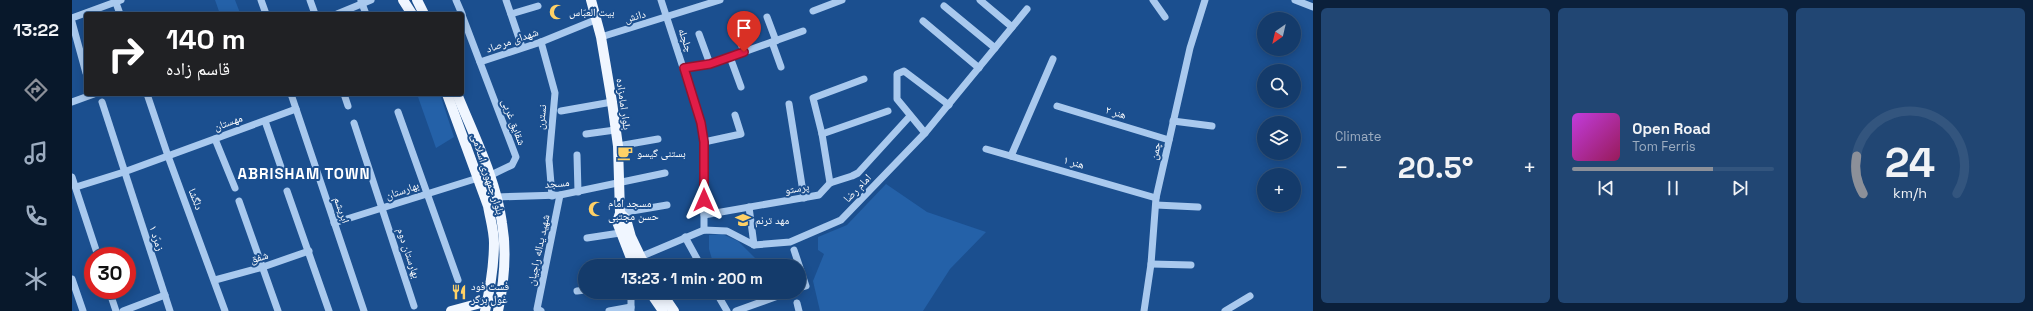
<!DOCTYPE html>
<meta charset="utf-8">
<style>
body{margin:0;font-family:"Space Grotesk","Noto Naskh Arabic",sans-serif;background:#214673;color:#f1f3f6;height:100vh;display:flex;flex-direction:column;font-size:15px;white-space:nowrap}
*{box-sizing:border-box;margin:0}
p{font-size:13px;color:#9dadc1}
.icon{flex:none;width:22px;height:22px;fill:none;stroke:currentColor;stroke-width:2;stroke-linecap:round;stroke-linejoin:round}
.map{position:relative;flex:1;overflow:hidden}
.side{display:flex;flex-direction:column;gap:8px;padding:8px;background:#0b203b;width:720px}
.side>*{flex:none}
.hud{position:absolute;left:12px;top:12px;width:380px;height:84px;border-radius:4px;box-shadow:0 2px 10px #0003,0 0 0 1px #33557e;background:#202124;color:#fff;overflow:hidden}
.needle{width:26px;rotate:214deg}
.controls{position:absolute;left:1185px;top:12px;display:grid;gap:8px}
.controls a{display:grid;place-items:center;width:44px;height:44px;border-radius:50%;background:#143b6b;box-shadow:0 2px 10px #0003,0 0 0 1px #33557e;font-size:20px}
.speed{position:absolute;left:12px;top:247px;display:flex;gap:8px;font-size:20px;font-weight:700;text-align:center}
.speed>*{display:grid;place-content:center;width:52px;height:52px;border-radius:50%;background:#143b6b;box-shadow:0 2px 10px #0003,0 0 0 1px #33557e;line-height:1}
.speed .limit{border:6px solid #d22;background:#fff;color:#111}
.pin{position:absolute;display:grid;place-items:center;width:34px;height:34px;color:#fff;margin:-41px -17px;border-radius:50% 50% 50% 0;rotate:-45deg;box-shadow:0 0 4px #0007}
.pin .icon{rotate:45deg}
.me{position:absolute;width:44px;margin:-22px;rotate:0deg;stroke-linejoin:round;filter:drop-shadow(0 0 3px #0008)}
.turn{display:flex;align-items:center;gap:14px;height:84px;padding:0 16px;font-size:18px}
.turn .icon{width:52px;height:52px;stroke-width:2.5}
.turn b{display:block;font-size:28px;line-height:34px}
.big{font-size:30px;font-weight:700;line-height:1.1}
.side .tile{flex:1;display:flex;flex-direction:column;justify-content:center;gap:6px;min-width:0;padding:0 14px;border-radius:6px;background:#214673}
.side .dial{align-items:center;gap:0}
.dial svg{height:104px;overflow:visible;fill:none;stroke:#33557e;stroke-width:7;stroke-linecap:round;text-anchor:middle}
.dial text{fill:#f1f3f6;stroke:none}
.song{display:flex;align-items:center;gap:12px}
.cover{width:48px;height:48px;border-radius:6px;background:linear-gradient(135deg,hsl(290 70% 55%),hsl(330 70% 35%))}
.played{height:4px;border-radius:2px;background:linear-gradient(90deg,#8c9099 70%,#33557e 70%)}
.keys{display:flex;justify-content:space-around;direction:ltr}
.heat{display:flex;justify-content:space-between;align-items:center;font-size:22px;direction:ltr}
.side .tiles{flex:1;display:grid;gap:8px;grid-template-columns:repeat(3,1fr)}
.trip{position:absolute;left:506px;top:259px;width:228px;height:40px;border-radius:20px;background:#143b6b;box-shadow:0 2px 10px #0003,0 0 0 1px #33557e;font-weight:700;line-height:40px;text-align:center}
main{display:flex;flex:1;min-height:0}
.menu{display:flex;flex-direction:column;width:72px;justify-content:space-around;align-items:center;background:#08182b;color:#9dadc1}
.menu .icon{width:28px;height:28px}
.menu .on{color:#8c9099}
.menu b{font-size:18px;color:#f1f3f6}
.map>svg:first-child{display:block}
.green{fill:#2461a8}
.lines{fill:none;stroke-linecap:round;stroke-linejoin:round}
.minor{stroke:#a9c9ee;stroke-width:7}
.major{stroke:#f0f6ff;stroke-width:10}
.route-casing{stroke:#92132f;stroke-width:10}
.route{stroke:#e11d48;stroke-width:7}
.labels{text-anchor:middle;stroke-width:4;stroke-linejoin:round;paint-order:stroke}
.poi-label{font-size:11px;fill:#fff;stroke:#1b4f8f;text-anchor:start}
.street-label{font-size:11px;fill:#fff;stroke:#1b4f8f}
.district-label{font-size:15px;font-weight:bold;letter-spacing:1px;fill:#fff;stroke:#1b4f8f}
</style>
<main>
<nav class="menu">
<b>13:22</b>
<svg class="icon on" aria-label="directions" viewBox="0 0 24 24"><path d="M12 3l9 9-9 9-9-9zM9 14v-3h6M13 9l2 2-2 2"/></svg>
<svg class="icon" aria-label="music" viewBox="0 0 24 24"><path d="M9 18V5l10-2v13"/><circle cx="6" cy="18" r="3"/><circle cx="16" cy="16" r="3"/></svg>
<svg class="icon" aria-label="phone" viewBox="0 0 24 24"><path d="M5 4h4l2 5-3 2q2 4 5 5l2-3 5 2v4C11 20 4 13 5 4z"/></svg>
<svg class="icon" aria-label="climate" viewBox="0 0 24 24"><path d="M12 3v18M4 7l16 10M4 17L20 7"/></svg>
</nav>
<div class="map">
<svg width="1241" height="311" viewBox="0 0 1241 311">
<rect width="100%" height="100%" fill="#1b4f8f"/>
<g class="green">
<polygon points="143,0 163,0 168,13 148,14"/>
<polygon points="345,94 368,94 382,137 364,148"/>
<polygon points="814,184 855,212 914,232 878,269 851,311 748,311 741,281 752,254 746,250 746,237 775,225"/>
<polygon points="650,234 666,241 686,261 677,266 642,266 637,249 637,235"/>
</g>
<g class="lines">
<g class="minor">
<polyline points="43,0 48,14"/>
<polyline points="189,0 194,14"/>
<polyline points="238,0 243,14"/>
<polyline points="384,0 390,14"/>
<polyline points="434,0 450,47"/>
<polyline points="589,0 629,123 632,142 632,230"/>
<polyline points="908,0 940,27"/>
<polyline points="1081,0 1093,17"/>
<polyline points="1223,0 1241,7"/>
<polyline points="289,1 294,14"/>
<polyline points="872,6 923,48"/>
<polyline points="741,11 770,0"/>
<polyline points="265,14 299,0"/>
<polyline points="439,14 466,6"/>
<polyline points="390,15 444,157 440,165 417,176"/>
<polyline points="695,17 704,41"/>
<polyline points="0,18 49,0"/>
<polyline points="851,21 907,68"/>
<polyline points="0,22 14,73"/>
<polyline points="664,30 672,52"/>
<polyline points="627,34 638,64"/>
<polyline points="529,37 648,0"/>
<polyline points="469,42 483,93 477,160 480,196"/>
<polyline points="700,42 709,67"/>
<polyline points="658,57 669,87"/>
<polyline points="408,62 469,42 523,20"/>
<polyline points="612,68 638,64 731,31"/>
<polyline points="75,94 96,156 153,311"/>
<polyline points="219,94 292,311"/>
<polyline points="272,94 276,106"/>
<polyline points="0,102 22,94"/>
<polyline points="30,102 98,311"/>
<polyline points="717,104 732,198"/>
<polyline points="985,106 1097,140"/>
<polyline points="489,111 540,102"/>
<polyline points="326,112 386,280"/>
<polyline points="193,121 211,173"/>
<polyline points="1101,121 1140,126"/>
<polyline points="282,123 342,306"/>
<polyline points="853,133 825,99 825,74 832,71 877,105"/>
<polyline points="514,134 543,130"/>
<polyline points="750,134 816,111"/>
<polyline points="143,139 163,188"/>
<polyline points="632,142 669,134 663,115"/>
<polyline points="546,146 586,139"/>
<polyline points="914,149 1084,198"/>
<polyline points="505,155 506,192"/>
<polyline points="939,156 981,59"/>
<polyline points="0,177 26,256"/>
<polyline points="758,183 750,134 741,98 792,79"/>
<polyline points="4,187 52,172 224,109"/>
<polyline points="215,191 257,311"/>
<polyline points="424,197 488,195 593,173"/>
<polyline points="167,201 206,311"/>
<polyline points="1084,205 1126,207"/>
<polyline points="677,207 682,245"/>
<polyline points="548,213 595,205"/>
<polyline points="632,215 747,195 758,183 780,176 786,173 838,116"/>
<polyline points="262,223 406,178"/>
<polyline points="613,237 629,266"/>
<polyline points="515,238 548,233"/>
<polyline points="722,250 734,286 727,288"/>
<polyline points="568,257 632,230 655,231 682,245 718,242 769,220 853,133 955,9"/>
<polyline points="1079,264 1119,265"/>
<polyline points="0,279 11,311"/>
<polyline points="143,280 191,267 237,251"/>
<polyline points="37,290 44,311"/>
<polyline points="505,291 513,290"/>
<polyline points="644,292 655,311"/>
<polyline points="725,303 727,311"/>
<polyline points="51,311 93,295"/>
<polyline points="469,311 465,309 488,195"/>
<polyline points="537,311 559,307"/>
<polyline points="559,311 559,292"/>
<polyline points="664,311 717,292"/>
<polyline points="1072,311 1079,264 1084,198 1118,48 1133,0"/>
<polyline points="1153,311 1178,296"/>
</g>
<g class="major">
<polyline points="331,0 340,14"/>
<polyline points="345,0 352,14"/>
<polyline points="519,0 529,37 540,102 546,146 548,213 545,222 562,266"/>
<path d="M375,94L416,206C418,218 422,231 422,243C422,266 418,289 413,311"/>
<path d="M385,94C402,136 424,179 430,223C435,252 432,283 426,311"/>
<polyline points="548,213 554,219 559,237 573,266"/>
<polyline points="578,292 591,311"/>
<polyline points="589,292 602,311"/>
<polyline points="379,311 420,300"/>
</g>
</g>
<g class="lines">
<defs>
<polyline id="route" points="632,200 632,142 629,123 612,68 638,64 672,52"/>
</defs>
<use href="#route" class="route-casing"/>
<use href="#route" class="route"/>
</g>
<defs>
<symbol id="mosque-bare" viewBox="-9 -9 18 18"><path d="M3.5-4.9A6 6 0 1 0 3.5 4.9A5 5 0 1 1 3.5-4.9Z" fill="#ffd166" stroke="#1b4f8f" stroke-width="2.5" paint-order="stroke"/></symbol>
<symbol id="cafe-bare" viewBox="-9 -9 18 18"><path d="M-5.5-4.5H6V0H3Q3 3.5 0 3.5H-2.5Q-5.5 3.5-5.5 0ZM3-3.2v2h1.7v-2ZM-6 4.5H4V6H-6Z" fill="#ffd166" stroke="#1b4f8f" stroke-width="2.5" paint-order="stroke"/></symbol>
<symbol id="school-bare" viewBox="-9 -9 18 18"><path d="M0-5L7-2L0 1L-7-2ZM-4 1L0 2.5L4 1V4Q0 6-4 4Z" fill="#ffd166" stroke="#1b4f8f" stroke-width="2.5" paint-order="stroke"/></symbol>
<symbol id="restaurant-bare" viewBox="-9 -9 18 18"><path d="M-5-6h1v4h1v-4h1v4h1v-4h1v5L-1.5 .5V6h-2V.5L-5-1ZM5-6V6H3V1.5H1.5Q1.5-4 5-6Z" fill="#ffd166" stroke="#1b4f8f" stroke-width="2.5" paint-order="stroke"/></symbol>
</defs>
<g fill-rule="evenodd">
<use href="#mosque-bare" x="474" y="1" width="22" height="22"/>
<use href="#cafe-bare" x="542" y="142" width="22" height="22"/>
<use href="#mosque-bare" x="513" y="198" width="22" height="22"/>
<use href="#school-bare" x="660" y="209" width="22" height="22"/>
<use href="#restaurant-bare" x="376" y="281" width="22" height="22"/>
</g>
<g class="labels">
<g class="poi-label">
<text x="497" y="16">بیت العبّاس</text>
<text x="565" y="157">بستنی گیسو</text>
<text x="536" y="207">مسجد امام<tspan x="536" dy="13">حسن مجتبی</tspan></text>
<text x="683" y="224">مهد ترنم</text>
<text x="399" y="290">فست فود<tspan x="399" dy="13">غول برگر</tspan></text>
</g>
<g class="street-label">
<text transform="translate(563 16) rotate(-16)" y="4">دانش</text>
<text transform="translate(440 40) rotate(-19)" y="4">شهدای مرصاد</text>
<text transform="translate(614 40) rotate(71)" y="4">چلچله</text>
<text transform="translate(552 104) rotate(82)" y="4">بلوار امامزاده</text>
<text transform="translate(1044 112) rotate(17)" y="4">هنر ۲</text>
<text transform="translate(469 117) rotate(-84)" y="4">نسترن</text>
<text transform="translate(156 122) rotate(-20)" y="4">مهستان</text>
<text transform="translate(442 122) rotate(69)" y="4">شقایق غربی</text>
<text transform="translate(1083 151) rotate(-78)" y="4">چمن</text>
<text transform="translate(1002 162) rotate(16)" y="4">هنر ۱</text>
<text transform="translate(416 174) rotate(72)" y="4">بلوار جمهوری اسلامی</text>
<text transform="translate(485 183) rotate(-5)" y="4">مسجد</text>
<text transform="translate(725 188) rotate(-10)" y="4">پرستو</text>
<text transform="translate(785 188) rotate(-46)" y="4">امام رضا</text>
<text transform="translate(330 190) rotate(-19)" y="4">بهارستان</text>
<text transform="translate(124 199) rotate(69)" y="4">دلگشا</text>
<text transform="translate(270 210) rotate(71)" y="4">ابریشم</text>
<text transform="translate(85 238) rotate(72)" y="4">زمرّد ۱</text>
<text transform="translate(466 250) rotate(-78)" y="4">شهید یداله راجیان</text>
<text transform="translate(337 253) rotate(72)" y="4">بهارستان دوم</text>
<text transform="translate(187 257) rotate(-17)" y="4">شفق</text>
</g>
<g class="district-label">
<text x="232" y="179">ABRISHAM TOWN</text>
</g>
</g>
</svg>
<div class="controls">
<a><svg class="needle" viewBox="-14 -14 28 28"><path d="M0-13l5 13h-10z" fill="#e53935"/><path d="M0 13l5-13h-10z" fill="#9dadc1"/></svg></a>
<a><svg class="icon" aria-label="search" viewBox="0 0 24 24"><circle cx="10" cy="10" r="6"/><path d="M15 15l6 6"/></svg></a>
<a><svg class="icon" aria-label="layers" viewBox="0 0 24 24"><path d="M12 4l9 5-9 5-9-5zM3 14l9 5 9-5"/></svg></a>
<a>+</a>
</div>
<div class="speed"><div class="limit">30</div></div>
<div class="pin" style="left:672px;top:52px;background:#d93025"><svg class="icon" aria-label="arrive" viewBox="0 0 24 24"><path d="M6 21V4h12l-3 4 3 4H6"/></svg></div>
<svg class="me" style="left:632px;top:200px" viewBox="-20 -20 40 40"><path d="M0-17L14 15 0 8-14 15z" fill="#e11d48" stroke="#fff" stroke-width="4"/></svg>
<div class="trip">13:23 · 1 min · 200 m</div>
<div class="hud">
<div class="turn"><svg class="icon" aria-label="right" viewBox="0 0 24 24"><path d="M7 20v-9h11M14 6l5 5-5 5"/></svg><div><b>140 m</b>قاسم‌ زاده</div></div>
</div>
</div>
<section class="side">
<div class="tiles">
<div class="tile"><p>Climate</p>
<div class="heat"><a>−</a><b class="big">20.5°</b><a>+</a></div>
</div>
<div class="tile">
<div class="song"><i class="cover"></i><div><b>Open Road</b><p>Tom Ferris</p></div></div>
<div class="played"></div>
<div class="keys"><svg class="icon" aria-label="previous" viewBox="0 0 24 24"><path d="M18 5L8 12l10 7zM5 5v14"/></svg><svg class="icon" aria-label="pause" viewBox="0 0 24 24"><path d="M8 5v14M16 5v14"/></svg><svg class="icon" aria-label="next" viewBox="0 0 24 24"><path d="M6 5l10 7-10 7zM19 5v14"/></svg></div>
</div>
<div class="tile dial"><svg viewBox="0 0 100 80">
<path d="M14 69A42 42 0 1 1 86 69"/>
<path d="M14 69A42 42 0 0 1 9 40" stroke="#8c9099"/>
<text x="50" y="56" font-size="32" font-weight="700">24</text>
<text x="50" y="72" font-size="11">km/h</text>
</svg></div>
</div>
</section>
</main>
